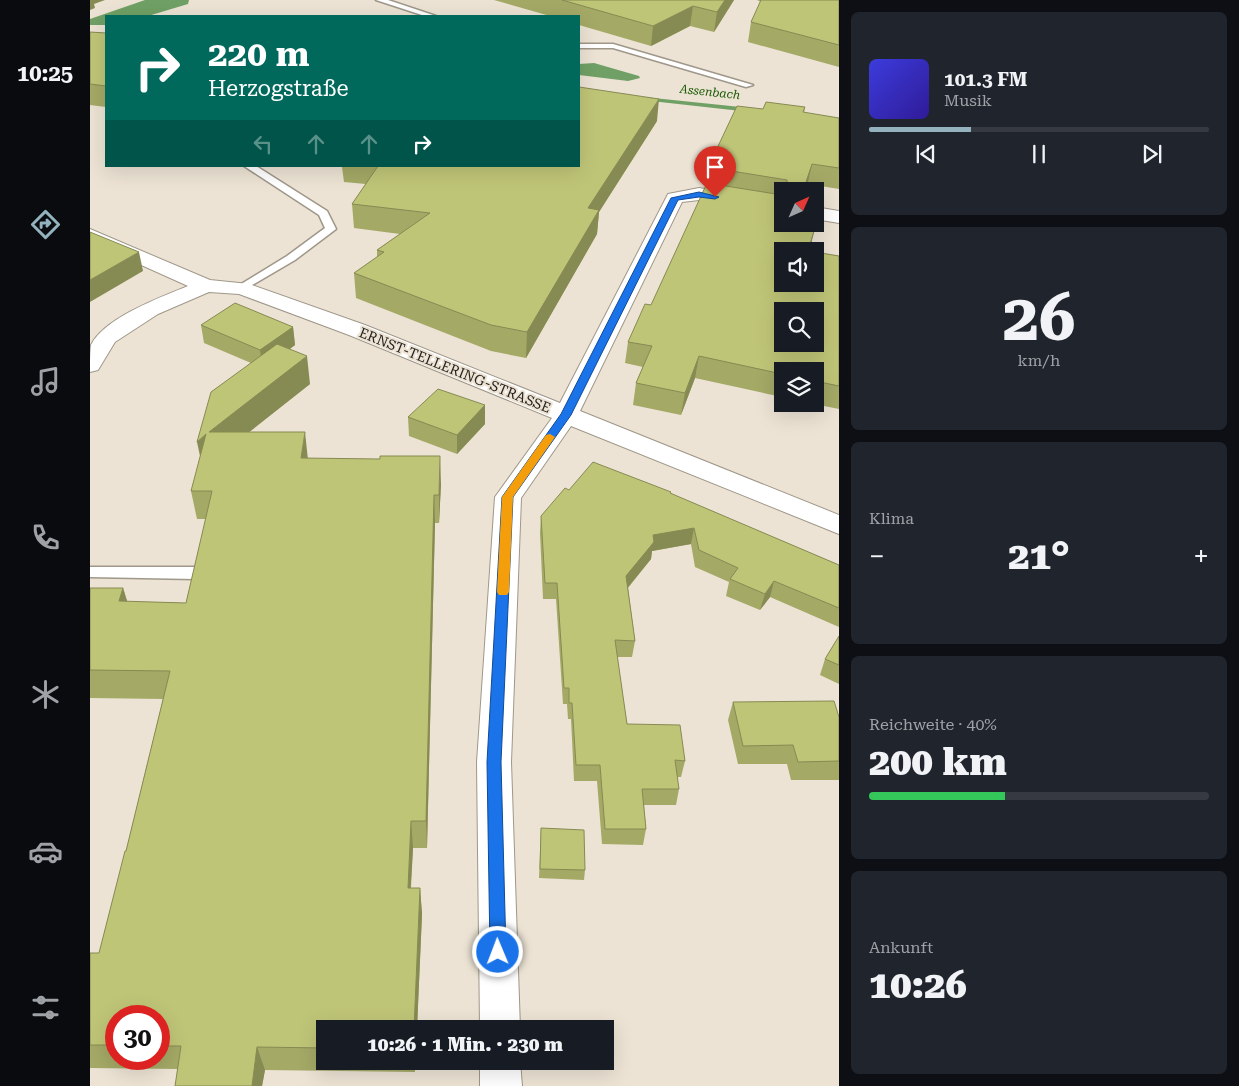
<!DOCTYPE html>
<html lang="de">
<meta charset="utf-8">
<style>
body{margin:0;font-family:"Roboto Serif",serif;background:#20242c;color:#f1f3f6;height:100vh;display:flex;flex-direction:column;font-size:19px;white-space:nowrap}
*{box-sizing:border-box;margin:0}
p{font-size:16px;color:#9ea1a6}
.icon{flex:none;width:28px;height:28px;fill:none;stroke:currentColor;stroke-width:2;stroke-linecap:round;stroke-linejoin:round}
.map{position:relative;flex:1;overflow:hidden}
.drawer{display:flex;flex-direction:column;gap:12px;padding:12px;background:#0d0f14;width:400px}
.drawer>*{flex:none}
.top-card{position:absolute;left:15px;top:15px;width:475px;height:152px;border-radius:0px;box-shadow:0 5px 20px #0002;background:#00695c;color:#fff;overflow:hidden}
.needle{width:32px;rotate:45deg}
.controls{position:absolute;left:684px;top:182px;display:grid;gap:10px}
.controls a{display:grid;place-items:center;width:50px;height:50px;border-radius:0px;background:#171b24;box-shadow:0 5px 20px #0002;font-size:25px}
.speed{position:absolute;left:15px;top:1005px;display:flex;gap:10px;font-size:25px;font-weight:700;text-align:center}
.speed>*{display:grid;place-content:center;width:65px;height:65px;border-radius:50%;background:#171b24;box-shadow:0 5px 20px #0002;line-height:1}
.speed .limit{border:8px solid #d22;background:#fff;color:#111}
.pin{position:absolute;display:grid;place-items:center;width:42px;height:42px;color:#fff;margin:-51px -21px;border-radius:50% 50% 50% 0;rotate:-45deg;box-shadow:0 0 5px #0007}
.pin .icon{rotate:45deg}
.me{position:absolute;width:55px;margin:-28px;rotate:359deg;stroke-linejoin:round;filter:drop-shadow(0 0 4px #0008)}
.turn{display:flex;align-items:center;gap:18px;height:105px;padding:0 20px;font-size:22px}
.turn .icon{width:65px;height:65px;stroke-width:2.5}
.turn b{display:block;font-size:35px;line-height:42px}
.lanes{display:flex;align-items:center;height:48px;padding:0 20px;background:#0003;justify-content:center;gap:25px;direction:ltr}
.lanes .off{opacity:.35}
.big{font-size:38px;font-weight:800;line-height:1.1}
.drawer .tile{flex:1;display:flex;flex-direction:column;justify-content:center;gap:8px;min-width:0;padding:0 18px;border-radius:8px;background:#20242c}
.drawer .dial{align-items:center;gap:0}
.dial b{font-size:65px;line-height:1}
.song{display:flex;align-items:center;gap:15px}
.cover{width:60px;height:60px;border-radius:8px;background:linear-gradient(135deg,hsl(240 70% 55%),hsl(250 70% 35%))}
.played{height:5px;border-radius:2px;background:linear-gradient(90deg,#94b2bd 30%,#363941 30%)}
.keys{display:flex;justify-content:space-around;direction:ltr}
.heat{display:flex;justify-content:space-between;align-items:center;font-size:28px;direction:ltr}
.charge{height:8px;border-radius:4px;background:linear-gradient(90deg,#34c759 40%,#363941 0)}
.trip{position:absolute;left:226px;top:1020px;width:298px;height:50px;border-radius:0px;background:#171b24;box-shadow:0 5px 20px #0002;font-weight:800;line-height:50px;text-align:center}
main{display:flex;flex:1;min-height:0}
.tabs{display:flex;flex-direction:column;width:90px;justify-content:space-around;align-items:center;background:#090b0e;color:#9ea1a6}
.tabs .icon{width:35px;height:35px}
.tabs .active{color:#94b2bd}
.tabs b{font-size:22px;color:#f1f3f6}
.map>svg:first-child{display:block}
.water{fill:#70a065}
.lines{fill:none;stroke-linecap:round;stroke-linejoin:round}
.stream{fill:#70a065;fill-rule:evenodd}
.lane-casing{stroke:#9f9789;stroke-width:3}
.street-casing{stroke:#9f9789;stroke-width:2}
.lane{fill:#fff;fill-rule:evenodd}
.street{fill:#fff;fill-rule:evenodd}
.wall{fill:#a4a966;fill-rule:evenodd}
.shaded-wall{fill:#868a53}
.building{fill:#bfc577;stroke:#868a53;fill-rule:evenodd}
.route{fill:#1a73e8;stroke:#114b97}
.slow{fill:#f59e0b}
.labels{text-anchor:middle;stroke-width:4;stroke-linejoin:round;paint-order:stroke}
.far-water-label{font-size:12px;font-style:italic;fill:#1b5b04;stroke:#ece3d4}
.street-label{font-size:14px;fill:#27241f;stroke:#ece3d4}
</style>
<main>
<nav class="tabs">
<b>10:25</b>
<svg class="icon active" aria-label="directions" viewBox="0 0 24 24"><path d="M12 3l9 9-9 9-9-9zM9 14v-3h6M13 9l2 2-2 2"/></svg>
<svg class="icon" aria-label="music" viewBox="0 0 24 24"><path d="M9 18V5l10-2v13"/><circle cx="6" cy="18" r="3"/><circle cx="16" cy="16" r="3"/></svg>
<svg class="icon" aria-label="phone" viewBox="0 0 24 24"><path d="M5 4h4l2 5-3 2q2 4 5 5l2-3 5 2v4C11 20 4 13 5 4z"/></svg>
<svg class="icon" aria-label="climate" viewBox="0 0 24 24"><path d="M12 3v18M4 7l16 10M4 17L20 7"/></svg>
<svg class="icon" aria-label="car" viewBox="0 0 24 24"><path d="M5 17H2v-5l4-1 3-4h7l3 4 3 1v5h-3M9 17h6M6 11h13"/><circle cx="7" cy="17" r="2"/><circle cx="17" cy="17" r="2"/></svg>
<svg class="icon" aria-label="filters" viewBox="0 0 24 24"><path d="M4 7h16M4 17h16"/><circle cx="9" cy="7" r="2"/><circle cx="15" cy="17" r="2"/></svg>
</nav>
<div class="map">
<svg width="749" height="1086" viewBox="0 0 749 1086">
<rect width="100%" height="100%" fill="#ece3d4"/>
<g class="water">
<polygon points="55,0 99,0 98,4 58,16 16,16 16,25 0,25 0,19"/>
<polygon points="504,63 549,76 550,78 538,81 489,75 489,64"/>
</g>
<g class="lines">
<polygon class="stream" points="554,97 660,108 663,110 660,112 552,100 552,98"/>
<defs>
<g id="lane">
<polygon points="286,0 298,0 346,16 335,16"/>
<polygon points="489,44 523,44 663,85 656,87 523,48 489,48"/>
<polygon points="154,166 166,166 237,211 246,229 205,260 152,291 148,290 146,288 148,286 197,256 235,228 229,215"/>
<polygon points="0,567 105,567 110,569 113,573 110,577 105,579 0,577"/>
</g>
<g id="street">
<path d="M609,188L692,202V214L609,200L592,202L490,411L749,515V534L481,426L431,498L421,762L430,1029H390L387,762L405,497L462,418L259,335L149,294L119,292L68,314L25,342L8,370L0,372C0,364 0,352 1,345C14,318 71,297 98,286L0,242V229L120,280L159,284L275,325L470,403L576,198L578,194Z"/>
<polygon points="725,207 749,211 749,223 725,219"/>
<polygon points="390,1061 430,1061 432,1086 390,1086"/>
</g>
</defs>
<use href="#lane" class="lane-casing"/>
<use href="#street" class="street-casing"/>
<use href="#lane" class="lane"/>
<use href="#street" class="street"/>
</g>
<g class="wall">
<polygon points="404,0 644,0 624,32 600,26 561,46 489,25 489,16 460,16"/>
<polygon points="667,0 749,0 749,67 658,42 661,22 671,2"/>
<polygon points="0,32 16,33 16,107 0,105"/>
<polygon points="715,107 714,113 749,118 749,189 718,184 716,191 692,191 692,224 722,241 719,251 749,256 749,409 724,404 725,404 725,371 692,371 692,397 605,378 591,415 543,405 546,383 553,367 535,363 538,342 561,305 621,183 621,179 619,178 622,159 673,109"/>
<polygon points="567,121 509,212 507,234 436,358 401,351 266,298 264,273 287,257 287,250 310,234 264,228 262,204 276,184 254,182 252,167 243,166 489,166"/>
<path d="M111,325L203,327L205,345L200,349L220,384L159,432L218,458L351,484L349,523H345L337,848H323L321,888H330L332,914L327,1029H235V1061H325V1072L175,1070L172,1086H85L88,1069L0,1068V953H9L36,851L73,699L0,698V588H33L37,602L96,603L116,519H107L101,491L161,363L114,343ZM26,1016H69V1059H26Z"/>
<polygon points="395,405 395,424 367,454 319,436 318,417"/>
<polygon points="479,490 581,494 749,565 749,627 680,597 670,610 636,596 639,582 605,567 601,544 562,551 561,559 538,588 545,641 542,657 527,657 537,724 595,761 591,777 587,777 589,789 586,805 554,805 556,829 553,845 512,844 507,781 484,781 481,719 478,719 477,704 473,704 466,599 453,599 450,533 451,516"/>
<polygon points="749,636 749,684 730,675 735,659"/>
<polygon points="643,702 749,717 749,780 701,780 697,764 648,764 638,720"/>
<polygon points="451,828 495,870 494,880 449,878"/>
</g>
<g class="shaded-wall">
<polygon points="0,0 15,0 4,4 5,8 0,10"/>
<polygon points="635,0 644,0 624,32 627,12"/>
<polygon points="603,6 600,26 561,46 563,26"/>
<polygon points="569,99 567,121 509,212 507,234 436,358 437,332 498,208"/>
<polygon points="722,164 716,191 713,191"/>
<polygon points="727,221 719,251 718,251"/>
<polygon points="49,252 53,271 0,302 0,280"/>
<polygon points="203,327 205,345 173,368 170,350"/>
<polygon points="217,356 220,384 124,460 119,432"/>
<polygon points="609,356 605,378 591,415 595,393"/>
<polygon points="395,405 395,424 367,454 367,435"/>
<polygon points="215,432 218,460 211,458"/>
<polygon points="116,434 113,470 107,442"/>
<polygon points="350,456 351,484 349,523 349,495"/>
<polygon points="344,495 345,523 337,848 336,821"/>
<polygon points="604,528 601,544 562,551 561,559 534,592 536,576 563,535"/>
<polygon points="684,581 680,597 670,610 675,594"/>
<polygon points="33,588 42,616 29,601"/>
<polygon points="321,821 323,848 319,914 318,888"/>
<polygon points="330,888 332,914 327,1029 324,1029"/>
<polygon points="167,1047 175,1070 172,1086 162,1086"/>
</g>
<g class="building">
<polygon points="472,0 635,0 627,12 603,6 563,26"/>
<polygon points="671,0 749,0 749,45 661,22"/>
<polygon points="0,32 16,33 16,86 0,84"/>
<polygon points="489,87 569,99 498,208 509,210 437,332 401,325 264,273 294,252 287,250 340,213 262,204 288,166 489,166"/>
<polygon points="676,102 715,107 713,112 749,118 749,168 722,164 713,191 698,191 697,180 623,168 627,159 622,159 647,106 673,109"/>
<path d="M617,183L692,195V224H725V221H727L718,251H721H692V284H725V252L749,256V386L725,381V371H692V374L609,356L595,393L546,383L562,346L538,342L555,304L561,305ZM692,311H725V344H692Z"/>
<polygon points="0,232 49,252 0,280"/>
<polygon points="145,303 203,327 170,350 111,325"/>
<polygon points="187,344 217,356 119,432 215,432 211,458 290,459 290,456 350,456 349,495 344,495 336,821 321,821 318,888 330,888 324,1029 235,1029 235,1048 167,1047 162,1086 85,1086 91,1046 69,1046 69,1016 26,1016 26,1045 0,1045 0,953 9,953 35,851 36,851 80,671 0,670 0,588 33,588 29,601 96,603 122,491 101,491 116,434 107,442 121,392"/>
<polygon points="348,389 395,405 367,435 318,417"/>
<polygon points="503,462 581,492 580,493 749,565 749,608 684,581 675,594 640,579 648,568 609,550 604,528 563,535 564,542 536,576 545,641 525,640 537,724 590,725 595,761 585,760 589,789 552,789 556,829 515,829 510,765 486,765 482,703 479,703 479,688 474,688 467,583 455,583 451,516 475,488 479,490"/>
<polygon points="749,636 749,665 735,659"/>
<polygon points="744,701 749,717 749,761 708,762 703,745 653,746 643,702"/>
<polygon points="451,828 494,830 495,870 450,869"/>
</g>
<polygon class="route" points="609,192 629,197 625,199 609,197 588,200 481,415 423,497 411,762 416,952 414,958 408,960 402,958 400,952 397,762 412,497 471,414 581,198"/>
<polygon class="slow" points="460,434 465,437 423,497 419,592 417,595 409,595 407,592 412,497 456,435"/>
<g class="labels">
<g class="far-water-label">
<text transform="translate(620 92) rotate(6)" y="4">Assenbach</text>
</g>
<g class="street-label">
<text transform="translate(365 370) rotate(22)" y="5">ERNST-TELLERING-STRASSE</text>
</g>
</g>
</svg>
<div class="controls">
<a><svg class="needle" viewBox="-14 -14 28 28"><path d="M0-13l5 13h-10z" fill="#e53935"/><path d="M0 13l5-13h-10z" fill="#9ea1a6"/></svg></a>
<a><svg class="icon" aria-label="sound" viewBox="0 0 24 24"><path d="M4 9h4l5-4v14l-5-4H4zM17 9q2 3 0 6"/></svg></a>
<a><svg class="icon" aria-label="search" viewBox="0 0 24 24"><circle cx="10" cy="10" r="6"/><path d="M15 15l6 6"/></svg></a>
<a><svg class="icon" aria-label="layers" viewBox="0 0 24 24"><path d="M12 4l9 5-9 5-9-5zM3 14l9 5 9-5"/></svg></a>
</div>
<div class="speed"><div class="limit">30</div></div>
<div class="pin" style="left:625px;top:197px;background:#d93025"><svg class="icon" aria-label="arrive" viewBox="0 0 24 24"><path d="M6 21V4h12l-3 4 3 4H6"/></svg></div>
<svg class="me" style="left:408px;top:952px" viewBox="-20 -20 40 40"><circle r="17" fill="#1a73e8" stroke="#fff" stroke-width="3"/><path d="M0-11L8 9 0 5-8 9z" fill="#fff"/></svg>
<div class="trip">10:26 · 1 Min. · 230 m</div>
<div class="top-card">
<div class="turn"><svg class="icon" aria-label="right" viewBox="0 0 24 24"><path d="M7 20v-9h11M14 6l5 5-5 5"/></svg><div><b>220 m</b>Herzogstraße</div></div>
<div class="lanes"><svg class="icon off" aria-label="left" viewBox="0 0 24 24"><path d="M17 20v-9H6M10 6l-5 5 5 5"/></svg><svg class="icon off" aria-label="ahead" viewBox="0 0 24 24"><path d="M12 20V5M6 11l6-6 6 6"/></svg><svg class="icon off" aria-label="ahead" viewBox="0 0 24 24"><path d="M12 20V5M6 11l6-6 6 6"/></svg><svg class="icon" aria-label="right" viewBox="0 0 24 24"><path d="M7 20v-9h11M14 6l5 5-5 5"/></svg></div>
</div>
</div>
<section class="drawer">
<div class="tile">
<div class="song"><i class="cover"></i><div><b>101.3 FM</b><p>Musik</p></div></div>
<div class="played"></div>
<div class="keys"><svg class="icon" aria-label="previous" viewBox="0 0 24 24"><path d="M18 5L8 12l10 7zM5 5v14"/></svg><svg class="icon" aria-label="pause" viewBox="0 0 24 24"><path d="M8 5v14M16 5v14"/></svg><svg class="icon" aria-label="next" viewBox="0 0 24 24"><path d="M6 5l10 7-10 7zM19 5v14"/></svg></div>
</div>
<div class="tile dial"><b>26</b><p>km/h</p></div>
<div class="tile"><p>Klima</p>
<div class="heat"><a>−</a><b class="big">21°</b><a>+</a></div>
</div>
<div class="tile"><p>Reichweite · 40%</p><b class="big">200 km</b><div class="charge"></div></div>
<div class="tile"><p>Ankunft</p><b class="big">10:26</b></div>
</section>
</main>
